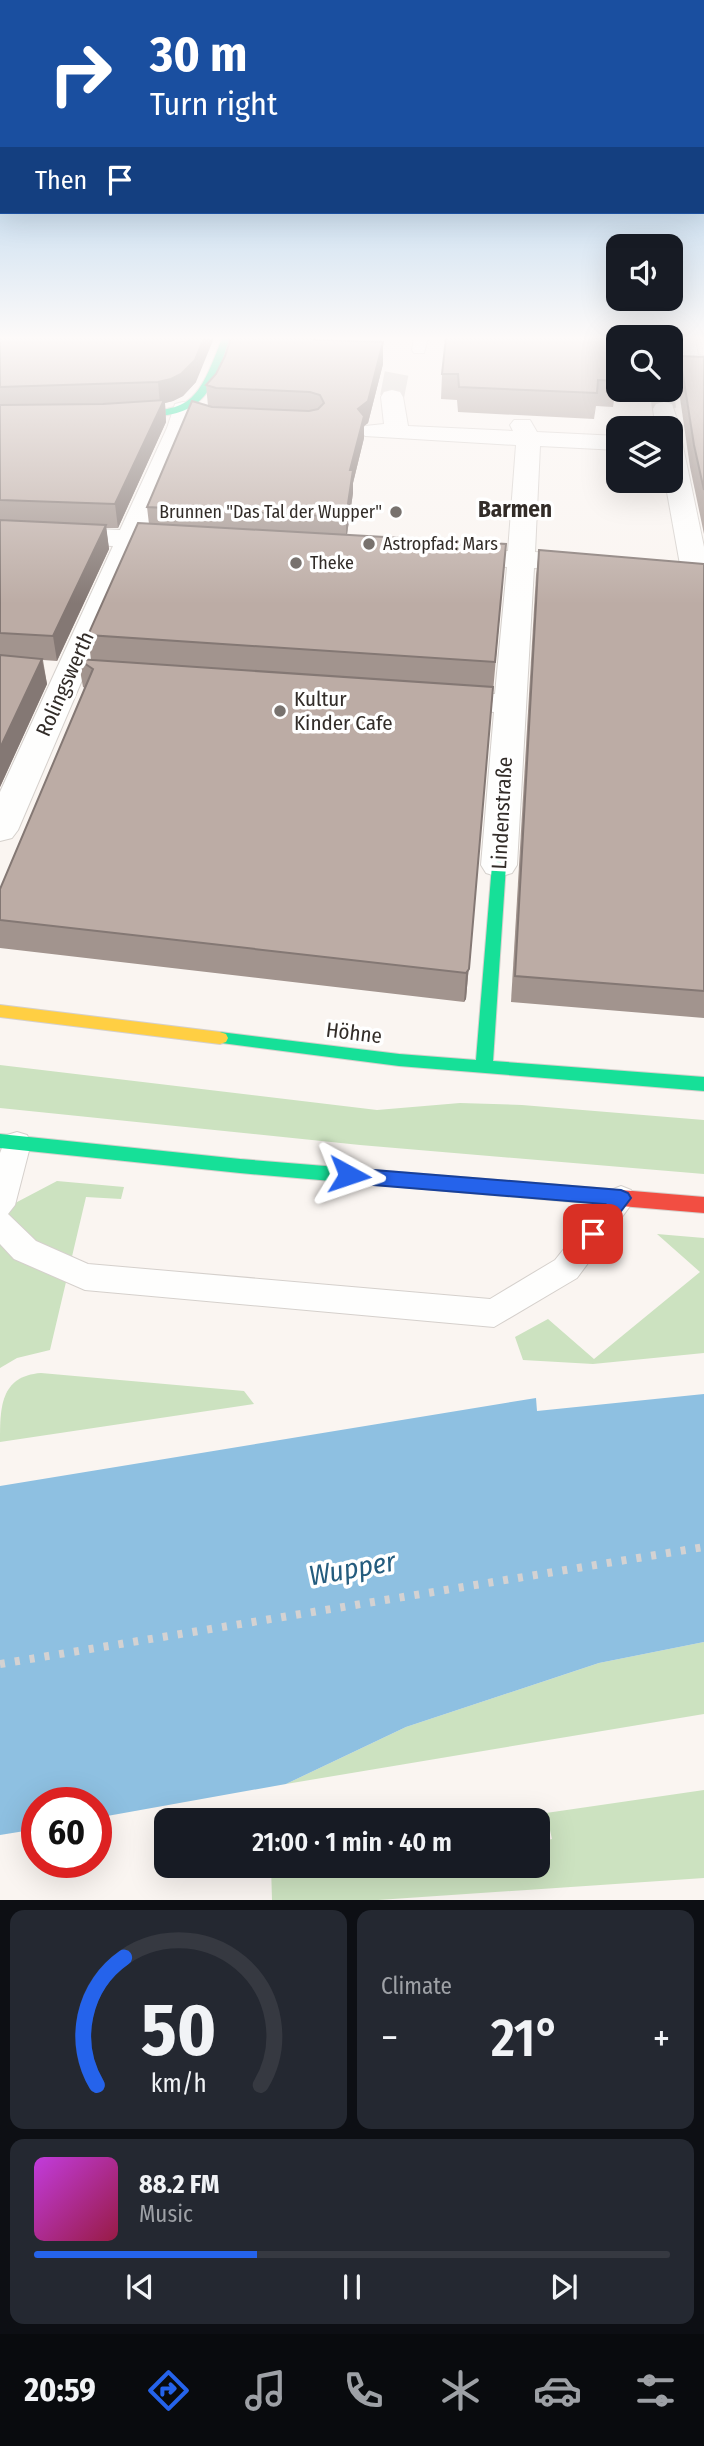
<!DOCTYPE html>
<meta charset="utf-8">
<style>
body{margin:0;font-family:"Fira Sans Condensed",sans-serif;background:#242831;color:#f1f3f6;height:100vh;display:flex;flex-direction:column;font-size:26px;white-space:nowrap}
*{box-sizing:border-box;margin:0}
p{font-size:23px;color:#9ea1a6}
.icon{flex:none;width:38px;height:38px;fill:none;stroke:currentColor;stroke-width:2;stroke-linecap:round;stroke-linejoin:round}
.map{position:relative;height:1900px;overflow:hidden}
.panel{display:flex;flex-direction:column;gap:10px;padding:10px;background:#0d0f14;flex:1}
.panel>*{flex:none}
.top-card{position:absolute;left:0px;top:0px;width:705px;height:214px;box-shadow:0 7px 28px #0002;background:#1a4fa0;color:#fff;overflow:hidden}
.buttons{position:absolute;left:606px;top:234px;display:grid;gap:14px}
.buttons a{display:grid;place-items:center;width:77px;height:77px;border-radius:14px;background:#171b24;box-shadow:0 7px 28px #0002;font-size:35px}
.speed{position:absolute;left:21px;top:1787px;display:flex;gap:14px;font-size:35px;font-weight:700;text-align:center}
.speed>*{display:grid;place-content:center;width:91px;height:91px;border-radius:50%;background:#171b24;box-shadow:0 7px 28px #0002;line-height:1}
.speed .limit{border:10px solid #d22;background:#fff;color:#111}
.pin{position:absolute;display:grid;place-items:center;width:60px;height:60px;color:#fff;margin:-30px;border-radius:14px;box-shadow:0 4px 10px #0006}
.me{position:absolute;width:77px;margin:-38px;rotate:95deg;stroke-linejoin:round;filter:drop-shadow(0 0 5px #0008)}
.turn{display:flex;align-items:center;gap:24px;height:147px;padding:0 35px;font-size:32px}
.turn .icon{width:91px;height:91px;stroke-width:2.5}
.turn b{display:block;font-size:49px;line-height:60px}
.then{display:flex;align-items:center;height:66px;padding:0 35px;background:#0003;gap:14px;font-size:26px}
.big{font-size:52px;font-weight:600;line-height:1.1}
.panel .card{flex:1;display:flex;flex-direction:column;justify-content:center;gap:10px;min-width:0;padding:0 24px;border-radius:14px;background:#242831}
.panel .dial{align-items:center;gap:0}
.dial svg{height:182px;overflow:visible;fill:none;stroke:#363941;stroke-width:7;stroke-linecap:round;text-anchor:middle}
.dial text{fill:#f1f3f6;stroke:none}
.song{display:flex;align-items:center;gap:21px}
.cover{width:84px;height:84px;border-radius:10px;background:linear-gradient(135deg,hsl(290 70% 55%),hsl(340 70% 35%))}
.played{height:7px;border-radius:4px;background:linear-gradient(90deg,#2563eb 35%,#363941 35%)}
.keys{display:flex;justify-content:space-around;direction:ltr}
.heat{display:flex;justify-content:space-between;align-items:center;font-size:38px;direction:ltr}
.panel .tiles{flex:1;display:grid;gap:10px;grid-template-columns:1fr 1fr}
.card:last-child{grid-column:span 2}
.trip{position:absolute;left:154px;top:1808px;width:396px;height:70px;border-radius:14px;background:#171b24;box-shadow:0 7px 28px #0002;font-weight:600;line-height:70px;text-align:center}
.menu{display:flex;height:112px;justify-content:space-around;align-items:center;background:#090b0e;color:#9ea1a6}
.menu .icon{width:49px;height:49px}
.menu .on{color:#2563eb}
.menu b{font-size:32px;color:#f1f3f6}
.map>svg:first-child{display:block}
.green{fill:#cce2c0}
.water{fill:#8ec0e1}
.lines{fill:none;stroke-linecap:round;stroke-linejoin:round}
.street-tunnel{stroke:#d2cdc9;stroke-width:24;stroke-dasharray:24 11;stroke-linecap:butt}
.lane-casing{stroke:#d5d0cc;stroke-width:2}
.street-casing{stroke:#d5d0cc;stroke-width:2}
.fast-casing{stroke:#d5d0cc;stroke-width:2}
.slow-casing{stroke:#d5d0cc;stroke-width:2}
.jam-casing{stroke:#d5d0cc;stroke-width:2}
.lane{fill:#fefefd;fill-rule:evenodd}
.street{fill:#fefefd;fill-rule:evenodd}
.fast{fill:#16e098;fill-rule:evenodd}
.slow{fill:#ffcf43;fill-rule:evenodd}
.jam{fill:#f24e42;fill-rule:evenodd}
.rail{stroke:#d4d2d2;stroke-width:8;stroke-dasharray:5 10;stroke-linecap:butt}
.wall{fill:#a2948e}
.shaded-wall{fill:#847874}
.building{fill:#bcaca5;stroke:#847874;stroke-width:2}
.route{fill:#2563eb;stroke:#184099;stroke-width:2}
.poi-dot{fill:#78726e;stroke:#fff;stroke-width:2.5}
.labels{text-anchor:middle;stroke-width:7;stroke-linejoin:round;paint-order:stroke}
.far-poi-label{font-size:18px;fill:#322c28;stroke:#fff;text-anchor:start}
.street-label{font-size:21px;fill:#322c28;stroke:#fff}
.poi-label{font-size:21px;fill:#322c28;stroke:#fff;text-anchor:start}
.far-district-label{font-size:23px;font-weight:bold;fill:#322c28;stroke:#fff}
.near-water-label{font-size:28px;font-style:italic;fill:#245c7e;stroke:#fff}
</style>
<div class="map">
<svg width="704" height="1900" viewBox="0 0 704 1900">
<rect width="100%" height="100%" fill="#faf5f1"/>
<g class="green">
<polygon points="0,1065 377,1110 460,1103 522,1105 704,1120 704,1174 360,1145 0,1108"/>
<polygon points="57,1181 124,1187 121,1199 86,1197 50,1350 17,1358 0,1368 0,1211"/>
<polygon points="657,1234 704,1238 704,1353 593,1364 523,1360 515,1337 548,1319 594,1359 700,1272"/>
<path d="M41,1373L244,1391L254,1404L0,1442C0,1408 0,1376 41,1373Z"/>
<polygon points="704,1642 704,1714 286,1784 406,1727 599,1663"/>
<polygon points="704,1790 704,1878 378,1900 272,1900 271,1866 537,1866 537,1842 552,1839 546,1813"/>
</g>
<polygon class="water" points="704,1394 704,1642 599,1663 406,1727 286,1784 96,1818 96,1802 37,1802 37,1829 0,1835 0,1486 536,1398 537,1411"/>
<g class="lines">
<g class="street-tunnel">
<polyline points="662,390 664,409"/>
<polyline points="392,397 398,366"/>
</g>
<defs>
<g id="lane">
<polygon points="414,338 428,338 424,353 414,353 412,350"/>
<polygon points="681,338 695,338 698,355 704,356 704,364 687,362"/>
<polygon points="17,1132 27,1135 31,1143 15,1205 8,1214 36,1241 88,1264 490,1299 555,1260 611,1190 621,1186 631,1190 636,1198 577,1278 494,1327 85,1290 14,1259 0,1244 0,1153 7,1135"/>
</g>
<g id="street">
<polygon points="392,390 400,392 403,397 408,426 513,431 510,425 514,420 530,420 537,432 618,436 618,450 540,446 535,552 600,557 604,563 600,569 590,571 534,568 517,865 512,873 499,877 486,873 481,865 494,712 428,706 423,699 428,692 439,690 495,694 507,567 445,562 441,556 445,550 455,548 508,551 516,445 365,436 361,431 365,426 384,424 381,397 384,392"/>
<polygon points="183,402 232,416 236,421 232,426 214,427 192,420 146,531 190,535 194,541 190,547 181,549 139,547 18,830 12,838 0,841 0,792 113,546 0,541 0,525 120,530 167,428 175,404"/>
<polygon points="664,402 672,404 680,429 671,435 678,437 682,442 704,547 704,576 695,578 685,576 681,570 665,481 670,481 670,429 656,429 653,409 656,404"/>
</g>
<g id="fast">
<path d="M222,338H230C212,388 208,414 149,417C136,418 123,419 111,417L109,415L114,412C190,411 195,410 222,338Z"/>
<polygon points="499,860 506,865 493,1061 704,1077 704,1091 399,1066 214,1042 212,1038 214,1034 220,1032 399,1054 476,1060 492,865"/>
<polygon points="0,1134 240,1159 585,1187 592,1190 594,1195 592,1200 585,1203 240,1173 0,1148"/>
</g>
<polygon id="slow" points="0,1005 220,1032 226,1034 228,1038 226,1042 220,1044 0,1017"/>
<polygon id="jam" points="585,1187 704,1197 704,1213 585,1203 578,1200 576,1195 578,1190"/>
</defs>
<use href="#lane" class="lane-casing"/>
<use href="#street" class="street-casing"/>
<use href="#fast" class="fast-casing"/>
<use href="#slow" class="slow-casing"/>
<use href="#jam" class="jam-casing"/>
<use href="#lane" class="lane"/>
<use href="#street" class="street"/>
<use href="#fast" class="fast"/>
<use href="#slow" class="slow"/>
<use href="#jam" class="jam"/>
<polyline class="rail" points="0,1664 704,1547"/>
</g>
<g class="wall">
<polygon points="0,338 196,382 183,396 173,401 165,403 166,422 118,528 106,528 109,549 57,661 43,660 47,684 0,787"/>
<polygon points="320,340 383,342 383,364 368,423 364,426 364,438 353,483 353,493 347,535 506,544 466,999 464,1002 0,948 0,889 85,688 83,687 78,659 91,660 88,635 149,524 147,507 208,406 206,385 216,374 225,356"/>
<polygon points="680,356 704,357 704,534 690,467 677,377"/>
<polygon points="442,374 617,381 613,407 596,406 594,419 458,412 457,400 441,399"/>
<polygon points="539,550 704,564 704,1018 511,1002 536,575"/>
</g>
<g class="shaded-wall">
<polygon points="204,338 214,338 196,382 183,396 173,401 165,403 166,422 118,528 115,504 160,404 158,382"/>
<polygon points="383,342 383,364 368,423 364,426 364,438 353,483 353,493 346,541 346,517 350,470 358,409"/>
<polygon points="106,525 109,549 57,661 53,636"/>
<polygon points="42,659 47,684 0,787 0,748"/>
<polygon points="493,687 466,999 464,1002 466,973"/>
</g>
<g class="building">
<polygon points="0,338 204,338 195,360 181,374 171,379 158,382 0,387"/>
<polygon points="231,338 314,338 314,340 383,342 368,401 358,409 364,416 350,470 353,470 346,517 147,507 192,401 212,407 309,411 318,409 324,403 320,395 310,392 216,388 206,385 216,374 225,356"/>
<polygon points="446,338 613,338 617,381 598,380 597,393 459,387 458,374 442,374"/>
<polygon points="680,356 704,357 704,490 694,445"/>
<polygon points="164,400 115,504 0,500 0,405 103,404"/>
<polygon points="0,520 106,525 53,636 0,633"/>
<polygon points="138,523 506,544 495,662 88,635"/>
<polygon points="539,550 704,564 704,991 515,976"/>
<polygon points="0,655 42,659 0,748"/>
<polygon points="78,659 493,687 469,969 466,973 0,920 0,889 93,669"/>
</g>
<linearGradient id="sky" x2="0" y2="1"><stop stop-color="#84b9e5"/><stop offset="0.56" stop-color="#fdfaf9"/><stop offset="1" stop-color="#fdfaf9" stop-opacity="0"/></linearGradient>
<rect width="704" height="604" fill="url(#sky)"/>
<polygon class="route" points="349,1168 621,1190 628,1193 631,1198 600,1239 593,1242 587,1239 584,1234 605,1204 349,1183 343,1180 340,1175 343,1170"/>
<g class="poi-dot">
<circle cx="396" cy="512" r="7"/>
<circle cx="369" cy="544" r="7"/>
<circle cx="296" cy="563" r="7"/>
<circle cx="280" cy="711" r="7"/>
</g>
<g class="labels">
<g class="far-poi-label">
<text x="382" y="518" text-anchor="end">Brunnen "Das Tal der Wupper"</text>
<text x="383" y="550">Astropfad: Mars</text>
<text x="310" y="569">Theke</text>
</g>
<g class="street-label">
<text transform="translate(65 684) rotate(-66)" y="7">Rolingswerth</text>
<text transform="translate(502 813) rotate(-87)" y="7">Lindenstraße</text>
<text transform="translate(354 1033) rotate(7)" y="7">Höhne</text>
</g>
<g class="poi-label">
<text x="294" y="706">Kultur<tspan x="294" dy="24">Kinder Cafe</tspan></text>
</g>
<g class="far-district-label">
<text x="515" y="517">Barmen</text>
</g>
<g class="near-water-label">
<text transform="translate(352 1568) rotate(-10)" y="10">Wupper</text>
</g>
</g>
</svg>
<div class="buttons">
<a><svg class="icon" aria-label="sound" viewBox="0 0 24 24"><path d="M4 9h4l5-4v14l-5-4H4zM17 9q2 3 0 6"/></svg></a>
<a><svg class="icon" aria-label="search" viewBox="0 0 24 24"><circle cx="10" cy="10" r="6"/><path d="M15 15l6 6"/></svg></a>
<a><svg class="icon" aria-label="layers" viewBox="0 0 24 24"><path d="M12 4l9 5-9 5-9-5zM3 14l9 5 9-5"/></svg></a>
</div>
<div class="speed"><div class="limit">60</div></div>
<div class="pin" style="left:593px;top:1234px;background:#d93025"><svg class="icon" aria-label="arrive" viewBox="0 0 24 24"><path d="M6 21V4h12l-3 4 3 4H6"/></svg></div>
<svg class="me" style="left:349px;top:1175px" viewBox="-20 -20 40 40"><path d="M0-17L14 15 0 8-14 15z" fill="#2563eb" stroke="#fff" stroke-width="4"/></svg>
<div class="trip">21:00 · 1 min · 40 m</div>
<div class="top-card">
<div class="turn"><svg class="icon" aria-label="right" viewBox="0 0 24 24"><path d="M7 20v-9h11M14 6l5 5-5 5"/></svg><div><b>30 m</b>Turn right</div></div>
<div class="then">Then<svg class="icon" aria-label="arrive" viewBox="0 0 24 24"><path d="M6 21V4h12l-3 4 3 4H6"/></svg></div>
</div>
</div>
<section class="panel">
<div class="tiles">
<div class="card dial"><svg viewBox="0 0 100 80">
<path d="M14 69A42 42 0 1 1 86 69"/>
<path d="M14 69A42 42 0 0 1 26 13" stroke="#2563eb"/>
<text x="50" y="56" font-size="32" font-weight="700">50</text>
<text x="50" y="72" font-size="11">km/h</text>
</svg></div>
<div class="card"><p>Climate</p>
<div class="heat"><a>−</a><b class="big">21°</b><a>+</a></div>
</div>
<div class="card">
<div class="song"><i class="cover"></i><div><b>88.2 FM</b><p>Music</p></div></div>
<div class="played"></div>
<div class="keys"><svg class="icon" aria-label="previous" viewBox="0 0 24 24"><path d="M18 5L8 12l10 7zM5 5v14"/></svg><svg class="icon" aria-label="pause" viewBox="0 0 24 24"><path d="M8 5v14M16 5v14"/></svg><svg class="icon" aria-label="next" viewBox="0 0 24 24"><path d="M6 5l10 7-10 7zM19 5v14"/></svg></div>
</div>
</div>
</section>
<nav class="menu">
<b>20:59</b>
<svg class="icon on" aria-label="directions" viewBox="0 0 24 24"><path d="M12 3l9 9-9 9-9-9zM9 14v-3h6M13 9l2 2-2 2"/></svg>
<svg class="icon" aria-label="music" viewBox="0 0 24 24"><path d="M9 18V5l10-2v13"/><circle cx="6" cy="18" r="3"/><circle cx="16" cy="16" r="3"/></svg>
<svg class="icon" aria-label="phone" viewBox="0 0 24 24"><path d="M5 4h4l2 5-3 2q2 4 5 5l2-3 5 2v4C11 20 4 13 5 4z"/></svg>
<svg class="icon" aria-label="climate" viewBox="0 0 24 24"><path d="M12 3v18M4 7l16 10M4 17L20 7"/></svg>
<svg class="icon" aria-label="car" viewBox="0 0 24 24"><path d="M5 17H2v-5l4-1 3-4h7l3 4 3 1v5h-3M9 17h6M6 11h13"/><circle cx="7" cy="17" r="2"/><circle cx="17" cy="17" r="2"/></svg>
<svg class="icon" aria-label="filters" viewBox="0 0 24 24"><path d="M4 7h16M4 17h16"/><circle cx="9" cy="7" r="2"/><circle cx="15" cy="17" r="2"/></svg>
</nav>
